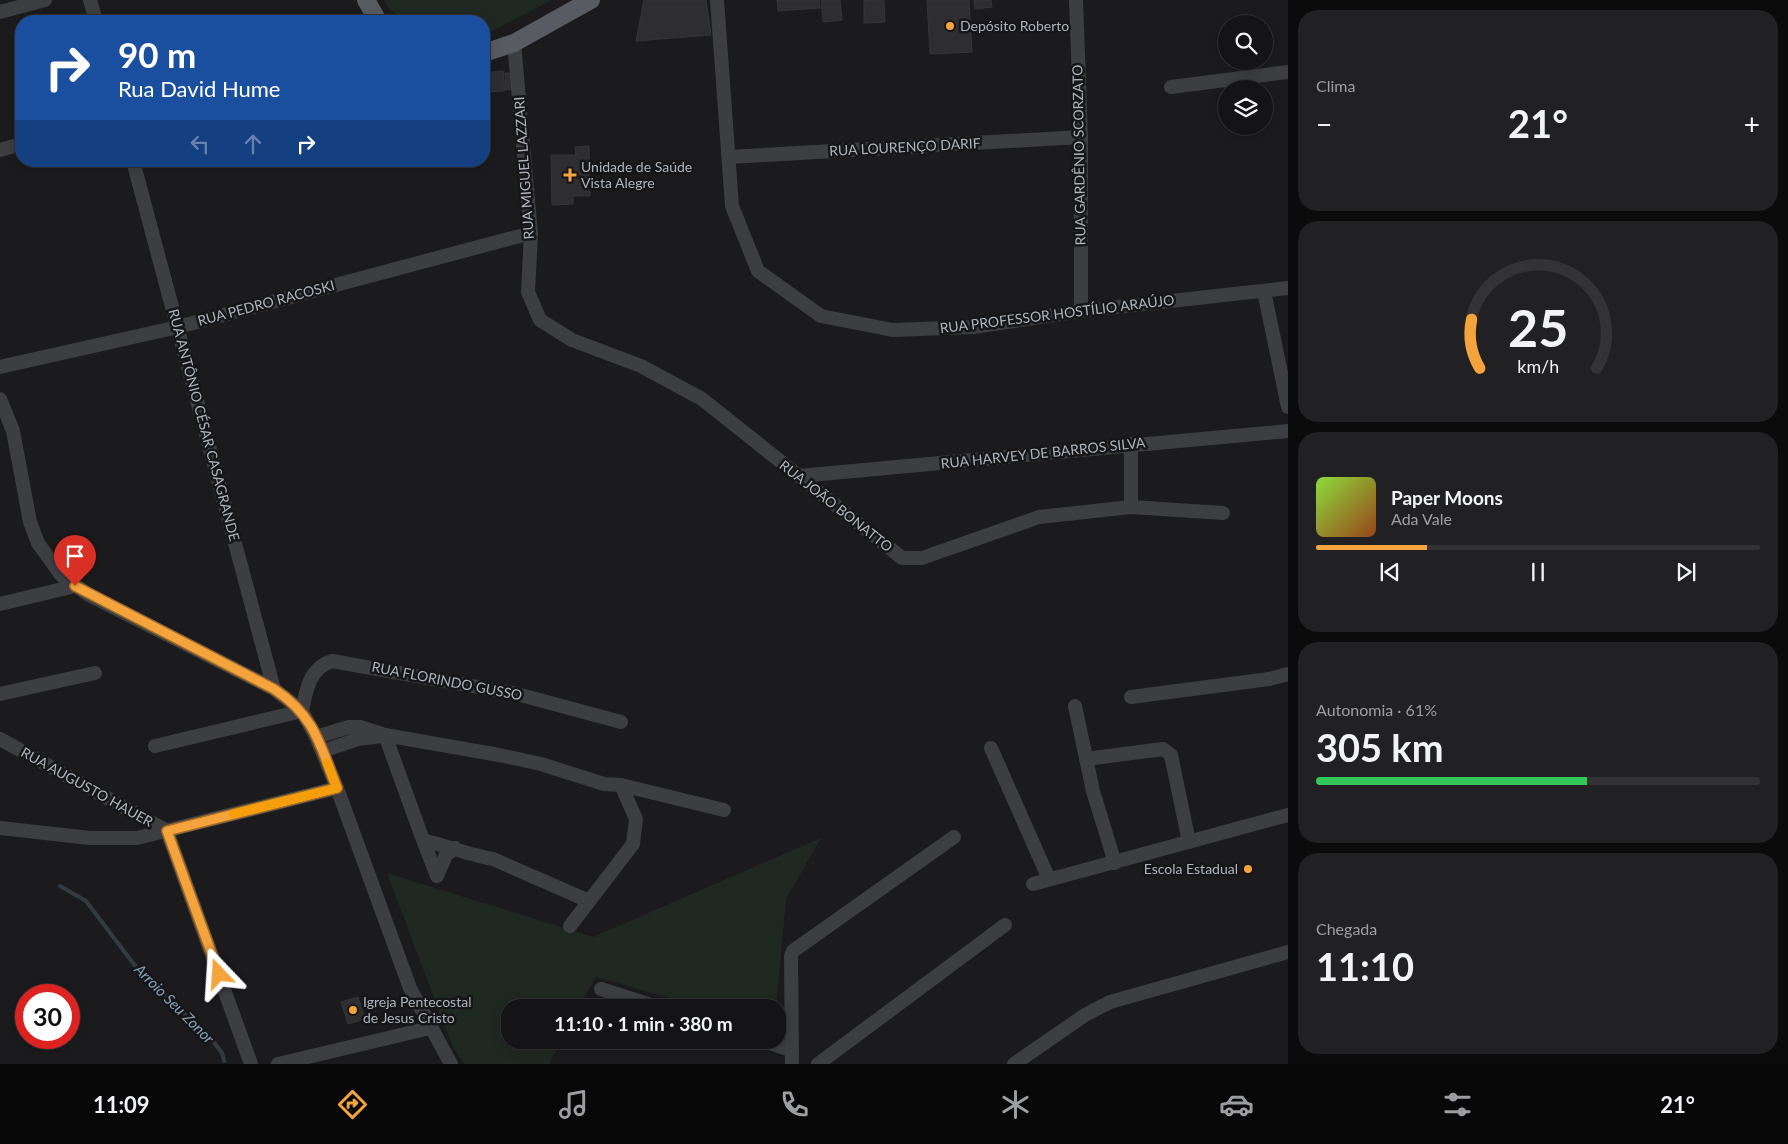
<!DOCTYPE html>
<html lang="pt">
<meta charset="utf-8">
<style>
body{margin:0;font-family:Lato,sans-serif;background:#212123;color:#f1f3f6;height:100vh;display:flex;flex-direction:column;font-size:19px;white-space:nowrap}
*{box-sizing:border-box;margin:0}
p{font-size:16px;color:#9d9ea1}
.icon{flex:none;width:28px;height:28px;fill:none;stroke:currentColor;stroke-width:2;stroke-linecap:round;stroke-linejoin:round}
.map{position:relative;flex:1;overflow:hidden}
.sheet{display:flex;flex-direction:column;gap:10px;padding:10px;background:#0b0b0c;width:500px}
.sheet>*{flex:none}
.hud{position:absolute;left:15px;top:15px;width:475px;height:152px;border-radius:20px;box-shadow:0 2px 12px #0003,0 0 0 1px #333335;background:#1a4fa0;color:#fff;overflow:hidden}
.buttons{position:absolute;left:1218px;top:15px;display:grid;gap:10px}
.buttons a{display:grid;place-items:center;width:55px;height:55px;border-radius:50%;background:#141416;box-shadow:0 2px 12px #0003,0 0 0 1px #333335;font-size:25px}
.speed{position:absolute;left:15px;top:984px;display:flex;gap:10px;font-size:25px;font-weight:700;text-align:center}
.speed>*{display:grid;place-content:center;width:65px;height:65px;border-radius:50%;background:#141416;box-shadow:0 2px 12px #0003,0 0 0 1px #333335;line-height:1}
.speed .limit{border:8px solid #d22;background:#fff;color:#111}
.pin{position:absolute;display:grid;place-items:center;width:42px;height:42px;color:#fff;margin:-51px -21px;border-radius:50% 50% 50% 0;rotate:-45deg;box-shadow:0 0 5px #0007}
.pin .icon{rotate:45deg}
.me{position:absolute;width:55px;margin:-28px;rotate:340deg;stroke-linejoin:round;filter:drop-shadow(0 0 4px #0008)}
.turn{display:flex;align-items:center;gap:18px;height:105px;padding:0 20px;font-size:22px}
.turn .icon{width:65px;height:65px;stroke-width:2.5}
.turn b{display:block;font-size:35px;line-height:42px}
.lanes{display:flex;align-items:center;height:48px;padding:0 20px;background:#0003;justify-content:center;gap:25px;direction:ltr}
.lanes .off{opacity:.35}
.big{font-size:38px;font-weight:700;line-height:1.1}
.sheet .widget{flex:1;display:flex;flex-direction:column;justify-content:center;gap:8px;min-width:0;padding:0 18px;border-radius:20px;background:#212123}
.sheet .dial{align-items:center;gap:0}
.dial svg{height:130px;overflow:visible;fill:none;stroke:#333335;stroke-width:7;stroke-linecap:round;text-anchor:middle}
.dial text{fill:#f1f3f6;stroke:none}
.song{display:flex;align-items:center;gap:15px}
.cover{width:60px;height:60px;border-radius:8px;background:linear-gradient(135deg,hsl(90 70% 55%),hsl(20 70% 35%))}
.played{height:5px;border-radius:2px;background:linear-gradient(90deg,#f5a33c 25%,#333335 25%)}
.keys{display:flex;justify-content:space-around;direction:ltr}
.heat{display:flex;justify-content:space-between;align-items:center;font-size:28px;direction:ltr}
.charge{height:8px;border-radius:4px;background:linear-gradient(90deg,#34c759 61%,#333335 0)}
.trip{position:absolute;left:501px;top:999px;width:285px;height:50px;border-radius:20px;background:#141416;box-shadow:0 2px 12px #0003,0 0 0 1px #333335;font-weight:700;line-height:50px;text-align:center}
.dock{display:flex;height:80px;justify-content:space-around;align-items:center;background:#080809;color:#9d9ea1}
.dock .icon{width:35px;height:35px}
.dock .active{color:#f5a33c}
.dock b{font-size:22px;color:#f1f3f6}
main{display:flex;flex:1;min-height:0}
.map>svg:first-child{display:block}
.green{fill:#202921}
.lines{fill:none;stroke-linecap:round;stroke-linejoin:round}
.stream{stroke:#303c42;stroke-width:4}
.building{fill:#2e2e31;stroke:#353539}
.minor{stroke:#3c3e42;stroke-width:14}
.major{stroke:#585b61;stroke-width:18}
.route-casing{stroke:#9f6a27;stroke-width:12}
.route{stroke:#f5a33c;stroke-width:9}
.slow{stroke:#f59e0b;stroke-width:9}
.poi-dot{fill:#f5a33c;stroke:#161618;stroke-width:2}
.labels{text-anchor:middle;stroke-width:5;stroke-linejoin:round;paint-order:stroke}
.poi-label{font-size:14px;fill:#adb4bd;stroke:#161618;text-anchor:start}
.street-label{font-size:14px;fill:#adb4bd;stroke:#161618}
.water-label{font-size:15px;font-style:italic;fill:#85a5b7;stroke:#161618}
</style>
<main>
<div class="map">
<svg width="1288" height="1064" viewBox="0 0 1288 1064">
<rect width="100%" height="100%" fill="#1b1b1d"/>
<g class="green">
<polygon points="384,0 552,0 484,35 484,21 406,21 388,8"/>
<polygon points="821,838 786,899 776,1007 701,1007 596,977 579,1007 510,1008 510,1040 562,1040 549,1064 464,1064 452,1045 387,873 593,937"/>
</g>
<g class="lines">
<polyline class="stream" points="60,886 86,901 139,971 213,1041 222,1053 224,1061"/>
</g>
<g class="building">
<polygon points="644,0 706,0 711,35 636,41"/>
<polygon points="777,0 819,0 820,8 778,11"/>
<polygon points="821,0 840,0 842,20 823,22"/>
<polygon points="864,0 884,0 885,22 864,23"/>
<polygon points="927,0 969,0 972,52 930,54"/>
<polygon points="974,0 991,0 992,7 975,9"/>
<polygon points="503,71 505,91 484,92 484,73"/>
<polygon points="505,73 513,73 514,89 506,90"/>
<polygon points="589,146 590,196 573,196 573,204 552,205 551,155 576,155 575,147"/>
<polygon points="358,997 365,1019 348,1024 341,1002"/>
</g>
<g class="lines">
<g class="minor">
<polyline points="90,0 96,21"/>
<polyline points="717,0 732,206 758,271 821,316 893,330 973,327 1081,311 1288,288"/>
<polyline points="1076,0 1081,137 1081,311"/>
<polyline points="0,12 45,0"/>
<polyline points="514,43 531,233 528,292 540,320 572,340 641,366 702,399 902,558 922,558 1039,517 1131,507 1223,513"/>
<polyline points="1171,87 1288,72"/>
<polyline points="0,150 21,144"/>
<polyline points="729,157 1081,137"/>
<polyline points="133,161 274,689"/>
<polyline points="1264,291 1288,407"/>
<polyline points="0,367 178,327 531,233"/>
<polyline points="0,399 13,431 30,522 38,543 61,575 89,595 274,689 302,711 316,737 337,788 410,988 451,1064"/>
<polyline points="799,476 1288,431"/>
<polyline points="1131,507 1131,444"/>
<polyline points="0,604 75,586"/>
<polyline points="0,694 95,673"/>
<polyline points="1131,697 1269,679 1288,674"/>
<polyline points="1075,706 1093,791 1115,863"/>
<path d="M385,735L423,840C447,846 470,855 493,859L589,901"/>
<polyline points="316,737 349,727 360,727 385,735 499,755 541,764 604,784 621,785 724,810"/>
<polyline points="0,739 167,831 251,1064"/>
<path d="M155,746L302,711C306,691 309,668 332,661L517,694L621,722"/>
<polyline points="991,748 1049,879"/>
<polyline points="323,751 358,739 382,736"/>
<polyline points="1086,759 1163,749 1171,755 1189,842"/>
<polyline points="0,828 90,838 137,838 337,788"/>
<polyline points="423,840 437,876 446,855 455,848"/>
<polyline points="1033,884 1288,815"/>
<polyline points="570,926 633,844 636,819 621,785"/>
<polyline points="601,989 660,1008"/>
<polyline points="760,1040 791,1050"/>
<polyline points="278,1064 430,1028"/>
<polyline points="792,1064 791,956 793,951 954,837"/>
<polyline points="818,1064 1005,925"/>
<polyline points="1014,1064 1085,1015 1110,1002 1288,952"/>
</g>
<g class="major">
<polyline points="366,0 378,21"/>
<polyline points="484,53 514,43 591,0"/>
</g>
</g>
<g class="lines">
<defs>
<path id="route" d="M75,586L274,689C315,716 320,745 337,788L167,831L219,974"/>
</defs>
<use href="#route" class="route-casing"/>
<use href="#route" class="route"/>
<polyline class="slow" points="233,814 337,788 327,763"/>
</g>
<g class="poi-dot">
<circle cx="950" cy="26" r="5"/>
<path d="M567.5 167.5h5v5h5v5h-5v5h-5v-5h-5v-5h5z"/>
<circle cx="1248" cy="869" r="5"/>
<circle cx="353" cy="1010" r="5"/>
</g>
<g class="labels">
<g class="poi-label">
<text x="960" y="31">Depósito Roberto</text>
<text x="581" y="172">Unidade de Saúde<tspan x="581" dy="16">Vista Alegre</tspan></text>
<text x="1238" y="874" text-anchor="end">Escola Estadual</text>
<text x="363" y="1007">Igreja Pentecostal<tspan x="363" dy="16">de Jesus Cristo</tspan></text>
</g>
<g class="street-label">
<text transform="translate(905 147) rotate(-3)" y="5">RUA LOURENÇO DARIF</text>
<text transform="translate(1079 155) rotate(-91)" y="5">RUA GARDÊNIO SCORZATO</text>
<text transform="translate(524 168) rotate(-94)" y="5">RUA MIGUEL LAZZARI</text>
<text transform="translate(266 303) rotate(-15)" y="5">RUA PEDRO RACOSKI</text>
<text transform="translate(1057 314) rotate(-7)" y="5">RUA PROFESSOR HOSTÍLIO ARAÚJO</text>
<text transform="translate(204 425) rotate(75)" y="5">RUA ANTÔNIO CÉSAR CASAGRANDE</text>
<text transform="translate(1043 453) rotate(-6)" y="5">RUA HARVEY DE BARROS SILVA</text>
<text transform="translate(836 506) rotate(38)" y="5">RUA JOÃO BONATTO</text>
<text transform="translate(447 681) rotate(11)" y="5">RUA FLORINDO GUSSO</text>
<text transform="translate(87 787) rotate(29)" y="5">RUA AUGUSTO HAUER</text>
</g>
<g class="water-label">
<text transform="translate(174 1004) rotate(45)" y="5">Arroio Seu Zonor</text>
</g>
</g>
</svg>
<div class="buttons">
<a><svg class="icon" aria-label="search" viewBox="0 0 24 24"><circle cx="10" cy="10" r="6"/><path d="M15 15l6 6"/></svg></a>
<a><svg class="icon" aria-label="layers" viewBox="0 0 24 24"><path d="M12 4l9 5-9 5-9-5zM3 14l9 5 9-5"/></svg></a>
</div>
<div class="speed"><div class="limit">30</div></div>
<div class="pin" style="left:75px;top:586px;background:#d93025"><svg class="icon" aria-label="arrive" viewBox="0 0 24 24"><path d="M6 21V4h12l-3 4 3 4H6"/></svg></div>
<svg class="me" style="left:219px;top:974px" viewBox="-20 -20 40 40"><path d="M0-17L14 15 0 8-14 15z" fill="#f5a33c" stroke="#fff" stroke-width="4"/></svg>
<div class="trip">11:10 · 1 min · 380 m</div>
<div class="hud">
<div class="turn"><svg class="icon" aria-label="right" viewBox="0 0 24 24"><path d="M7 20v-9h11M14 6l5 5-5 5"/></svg><div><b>90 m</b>Rua David Hume</div></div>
<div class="lanes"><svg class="icon off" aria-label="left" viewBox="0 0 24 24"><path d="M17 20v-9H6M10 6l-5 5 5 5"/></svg><svg class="icon off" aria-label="ahead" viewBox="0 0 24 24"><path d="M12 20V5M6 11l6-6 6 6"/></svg><svg class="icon" aria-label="right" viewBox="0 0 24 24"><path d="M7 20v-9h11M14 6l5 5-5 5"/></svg></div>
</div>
</div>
<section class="sheet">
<div class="widget"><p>Clima</p>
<div class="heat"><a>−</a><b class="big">21°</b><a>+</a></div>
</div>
<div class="widget dial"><svg viewBox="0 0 100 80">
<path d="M14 69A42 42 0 1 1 86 69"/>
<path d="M14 69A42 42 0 0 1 9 39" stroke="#f5a33c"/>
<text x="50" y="56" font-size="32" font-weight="700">25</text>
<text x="50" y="72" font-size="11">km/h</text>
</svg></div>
<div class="widget">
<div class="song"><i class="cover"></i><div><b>Paper Moons</b><p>Ada Vale</p></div></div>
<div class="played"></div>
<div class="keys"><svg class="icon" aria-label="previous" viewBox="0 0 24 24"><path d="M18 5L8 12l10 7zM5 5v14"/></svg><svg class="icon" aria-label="pause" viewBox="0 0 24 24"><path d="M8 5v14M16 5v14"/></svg><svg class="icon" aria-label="next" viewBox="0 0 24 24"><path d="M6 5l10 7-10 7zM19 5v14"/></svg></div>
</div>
<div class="widget"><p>Autonomia · 61%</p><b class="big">305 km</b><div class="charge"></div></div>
<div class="widget"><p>Chegada</p><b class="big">11:10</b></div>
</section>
</main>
<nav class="dock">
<b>11:09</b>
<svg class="icon active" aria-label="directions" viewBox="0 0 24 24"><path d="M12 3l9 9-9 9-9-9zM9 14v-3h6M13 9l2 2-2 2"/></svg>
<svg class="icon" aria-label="music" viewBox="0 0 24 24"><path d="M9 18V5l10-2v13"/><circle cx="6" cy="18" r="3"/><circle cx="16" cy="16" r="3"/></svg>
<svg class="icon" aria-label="phone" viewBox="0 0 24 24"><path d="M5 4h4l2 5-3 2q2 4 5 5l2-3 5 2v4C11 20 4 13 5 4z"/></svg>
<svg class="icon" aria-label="climate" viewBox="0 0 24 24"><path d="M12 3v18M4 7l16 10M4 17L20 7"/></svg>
<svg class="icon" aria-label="car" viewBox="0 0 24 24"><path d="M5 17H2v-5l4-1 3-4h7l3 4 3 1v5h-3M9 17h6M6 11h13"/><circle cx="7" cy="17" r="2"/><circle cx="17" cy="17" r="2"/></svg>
<svg class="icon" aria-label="filters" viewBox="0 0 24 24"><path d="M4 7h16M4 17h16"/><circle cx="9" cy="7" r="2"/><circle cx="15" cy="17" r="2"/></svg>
<b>21°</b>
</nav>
